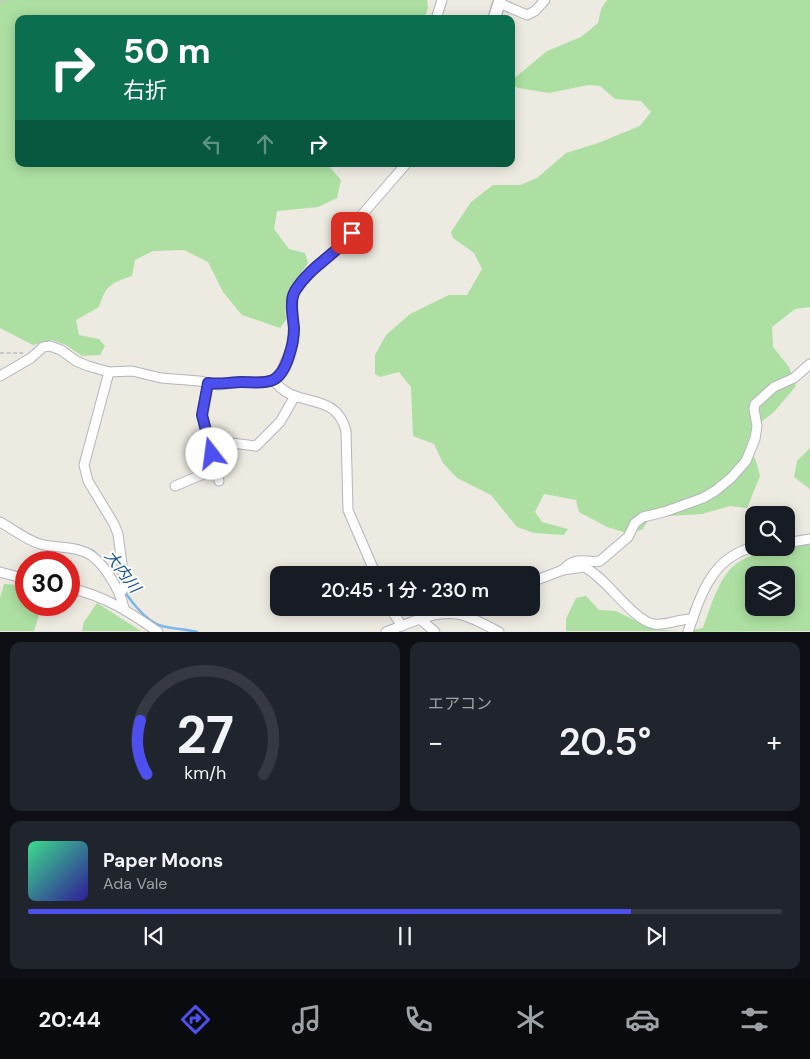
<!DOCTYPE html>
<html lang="ja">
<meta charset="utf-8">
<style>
body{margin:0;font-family:"DM Sans","Noto Sans JP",sans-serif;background:#20242c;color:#f1f3f6;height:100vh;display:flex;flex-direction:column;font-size:19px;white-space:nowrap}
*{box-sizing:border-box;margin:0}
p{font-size:16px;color:#9ea1a6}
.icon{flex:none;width:28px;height:28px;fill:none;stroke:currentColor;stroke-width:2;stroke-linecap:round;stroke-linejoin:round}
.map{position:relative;height:632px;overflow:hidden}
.sheet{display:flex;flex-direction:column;gap:10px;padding:10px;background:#0d0f14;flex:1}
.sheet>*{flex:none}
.top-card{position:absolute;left:15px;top:15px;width:500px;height:152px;border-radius:10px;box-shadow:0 2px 12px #0003;background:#0b6e4f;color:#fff;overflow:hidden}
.buttons{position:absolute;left:745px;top:506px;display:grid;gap:10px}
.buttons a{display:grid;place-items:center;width:50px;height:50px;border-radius:10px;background:#171b24;box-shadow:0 2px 12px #0003;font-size:25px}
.speed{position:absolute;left:15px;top:551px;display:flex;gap:10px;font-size:25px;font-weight:700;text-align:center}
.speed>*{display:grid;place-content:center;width:65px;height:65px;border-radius:50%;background:#171b24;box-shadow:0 2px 12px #0003;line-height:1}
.speed .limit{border:8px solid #d22;background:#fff;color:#111}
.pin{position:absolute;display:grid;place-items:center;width:42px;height:42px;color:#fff;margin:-21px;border-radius:10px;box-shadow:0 2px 8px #0006}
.me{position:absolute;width:55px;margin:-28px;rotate:345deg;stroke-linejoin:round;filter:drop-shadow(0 0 4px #0008)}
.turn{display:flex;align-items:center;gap:18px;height:105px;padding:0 25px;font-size:22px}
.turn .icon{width:65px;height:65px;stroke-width:2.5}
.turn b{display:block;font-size:35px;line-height:42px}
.lanes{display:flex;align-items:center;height:48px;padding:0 25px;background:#0003;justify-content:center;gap:25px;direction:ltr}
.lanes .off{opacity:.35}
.big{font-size:38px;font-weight:600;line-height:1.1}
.sheet .widget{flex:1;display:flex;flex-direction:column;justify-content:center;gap:8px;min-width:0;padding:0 18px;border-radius:10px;background:#20242c}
.sheet .dial{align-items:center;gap:0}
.dial svg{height:130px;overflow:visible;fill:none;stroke:#363941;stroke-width:7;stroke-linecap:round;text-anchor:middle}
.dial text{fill:#f1f3f6;stroke:none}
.song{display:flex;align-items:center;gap:15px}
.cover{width:60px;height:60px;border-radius:8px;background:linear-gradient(135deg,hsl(150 70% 55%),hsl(250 70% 35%))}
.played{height:5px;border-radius:2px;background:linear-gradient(90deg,#4d4fee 80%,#363941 80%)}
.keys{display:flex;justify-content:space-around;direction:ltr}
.heat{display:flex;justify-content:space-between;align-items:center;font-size:28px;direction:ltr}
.sheet .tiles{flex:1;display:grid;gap:10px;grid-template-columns:1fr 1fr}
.widget:last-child{grid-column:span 2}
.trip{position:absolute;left:270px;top:566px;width:270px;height:50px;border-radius:10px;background:#171b24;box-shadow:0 2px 12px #0003;font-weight:600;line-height:50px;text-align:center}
.menu{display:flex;height:80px;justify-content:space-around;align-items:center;background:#090b0e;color:#9ea1a6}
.menu .icon{width:35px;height:35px}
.menu .selected{color:#4d4fee}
.menu b{font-size:22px;color:#f1f3f6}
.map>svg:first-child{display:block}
.green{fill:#acdfa1;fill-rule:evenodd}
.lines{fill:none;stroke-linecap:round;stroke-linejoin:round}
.stream{stroke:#7cb8e7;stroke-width:2.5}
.minor-casing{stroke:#b4b4bf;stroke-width:11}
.tertiary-casing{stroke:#b4b4bf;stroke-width:14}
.path{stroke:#c8c8c8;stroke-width:2;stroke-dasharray:4 2.5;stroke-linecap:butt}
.minor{stroke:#fff;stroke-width:9}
.tertiary{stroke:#fff;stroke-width:11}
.route-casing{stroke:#32339b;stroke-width:12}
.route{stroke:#4d4fee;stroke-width:9}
.labels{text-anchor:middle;stroke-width:4;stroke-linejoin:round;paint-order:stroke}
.water-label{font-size:16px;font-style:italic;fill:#175597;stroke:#fff}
</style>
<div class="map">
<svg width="810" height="632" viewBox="0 0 810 632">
<rect width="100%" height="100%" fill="#edeae1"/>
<g class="green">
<path d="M0,0H427L428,8L424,19H19V164H327L341,180L337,198L318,207L277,211L274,229L289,249L305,253L308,263L293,285L285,304L286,320L280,328L242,315L223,292L208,262L184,250L153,251L135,260L132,276C111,283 106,285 99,307L76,320L79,335L99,339L105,346L100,355L82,356L66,345L52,340L33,345L0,328Z"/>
<polygon points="607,0 810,0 810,307 795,309 772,327 773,347 789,367 796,386 774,412 752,429 747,444 756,461 760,476 747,508 730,506 702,514 671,516 656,515 647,522 643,529 630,534 607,527 579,512 576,500 544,494 535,512 542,522 568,529 564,535 534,533 517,527 491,495 457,478 443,463 434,444 413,436 411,387 399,372 380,377 375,374 375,355 386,335 410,314 449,295 467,295 482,269 474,253 453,238 451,232 471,202 493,185 520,185 537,178 566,153 598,143 640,126 651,112 641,101 615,99 600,86 588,85 549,93 518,88 511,83 511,81 547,51 581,37 598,23 601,9"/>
<polygon points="810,448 810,489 794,477 797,461"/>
<path d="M810,544V631L681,632L703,628C710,609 719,576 736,564C753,551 789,547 810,544ZM754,575H786V608H754Z"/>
<polygon points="4,584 17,585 26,592 26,605 37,605 40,612 34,631 0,631 0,598"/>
<polygon points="586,596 599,610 616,611 652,629 677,631 566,631 566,619 576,598"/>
<polygon points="97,603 141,631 82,631 84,622"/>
</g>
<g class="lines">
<g class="stream">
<polyline points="77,545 93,551 105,563"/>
<path d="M118,582C128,597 144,621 162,626C173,629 186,629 197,632"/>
</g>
<defs>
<g id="minor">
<polyline points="499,3 527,15 535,11 545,0"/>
<polyline points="436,19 442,0"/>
<polyline points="109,372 84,465 88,481 114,524 118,534 125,587 120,593"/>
<polyline points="0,376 31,358 43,347 50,346 61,350 76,361 88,366 109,372 132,371 161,378 199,381 219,385 240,382 264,382 274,380 282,370 293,344 294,331 292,298 295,290 309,274 343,245 352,233 360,217 406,164"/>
<path d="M274,380C293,410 336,389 346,431L348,510L376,575"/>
<polyline points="208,383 202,415 219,481"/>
<polyline points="208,440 256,446 280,422 295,396"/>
<polyline points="175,486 215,469"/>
<path d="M0,522C13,529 26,540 40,544C54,548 69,546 82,551C101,556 120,590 124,608"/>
<polyline points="786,543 810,539"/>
<path d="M563,570C577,554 585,564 600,561L628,537L635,523L643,517L664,512L703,498L715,491L731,478L746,461L755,439L757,426L754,409L755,404L774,387L794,378L810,364"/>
<polyline points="0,572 26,579"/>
<path d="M531,582L563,570L584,567C606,577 633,621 654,624C667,626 680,618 693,619"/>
<path d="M69,588C103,595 130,612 158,632"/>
<polyline points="390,608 402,626"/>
<polyline points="420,619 435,632"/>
<path d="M386,632C407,624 433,611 456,614C469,615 487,626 499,632"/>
<path d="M688,632C701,594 712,557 754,547"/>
</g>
<polyline id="tertiary" points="494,19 500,0"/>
</defs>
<use href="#minor" class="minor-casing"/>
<use href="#tertiary" class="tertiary-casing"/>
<g class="path">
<polyline points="0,2 8,0"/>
<polyline points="0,353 23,353"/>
</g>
<use href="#minor" class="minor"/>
<use href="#tertiary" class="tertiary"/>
</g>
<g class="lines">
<defs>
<path id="route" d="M212,454L202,415L208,383C220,385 230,382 242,382C252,382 264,384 273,380C287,374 294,342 294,328C293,317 289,301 295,291C309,267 336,255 352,233"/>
</defs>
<use href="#route" class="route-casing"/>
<use href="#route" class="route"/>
</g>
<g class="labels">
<g class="water-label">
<text transform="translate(123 571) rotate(53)" y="6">大内川</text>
</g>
</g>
</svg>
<div class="buttons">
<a><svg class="icon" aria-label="search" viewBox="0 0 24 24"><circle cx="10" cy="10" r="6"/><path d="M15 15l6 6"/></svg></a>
<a><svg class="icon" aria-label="layers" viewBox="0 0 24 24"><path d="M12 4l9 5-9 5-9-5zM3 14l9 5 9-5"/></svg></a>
</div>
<div class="speed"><div class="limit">30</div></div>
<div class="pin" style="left:352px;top:233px;background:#d93025"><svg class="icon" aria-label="arrive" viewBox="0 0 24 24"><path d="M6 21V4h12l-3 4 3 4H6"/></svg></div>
<svg class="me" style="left:212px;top:454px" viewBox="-20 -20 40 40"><circle r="19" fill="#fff"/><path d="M0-13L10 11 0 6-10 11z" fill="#4d4fee"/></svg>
<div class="trip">20:45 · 1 分 · 230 m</div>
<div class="top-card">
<div class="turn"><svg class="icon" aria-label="right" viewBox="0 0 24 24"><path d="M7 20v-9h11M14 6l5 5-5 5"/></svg><div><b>50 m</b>右折</div></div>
<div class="lanes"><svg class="icon off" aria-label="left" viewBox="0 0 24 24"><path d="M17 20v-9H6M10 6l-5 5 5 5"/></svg><svg class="icon off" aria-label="ahead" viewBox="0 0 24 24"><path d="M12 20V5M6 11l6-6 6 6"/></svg><svg class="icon" aria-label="right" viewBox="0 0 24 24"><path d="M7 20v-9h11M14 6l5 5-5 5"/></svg></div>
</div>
</div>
<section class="sheet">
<div class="tiles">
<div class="widget dial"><svg viewBox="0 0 100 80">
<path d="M14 69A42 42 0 1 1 86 69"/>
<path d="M14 69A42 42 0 0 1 10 36" stroke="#4d4fee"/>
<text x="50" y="56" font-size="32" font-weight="700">27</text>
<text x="50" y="72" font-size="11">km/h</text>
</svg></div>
<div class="widget"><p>エアコン</p>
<div class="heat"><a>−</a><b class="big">20.5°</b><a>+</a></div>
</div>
<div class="widget">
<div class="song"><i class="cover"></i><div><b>Paper Moons</b><p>Ada Vale</p></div></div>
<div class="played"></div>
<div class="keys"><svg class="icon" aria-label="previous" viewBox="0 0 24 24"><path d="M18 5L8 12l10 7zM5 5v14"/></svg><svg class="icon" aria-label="pause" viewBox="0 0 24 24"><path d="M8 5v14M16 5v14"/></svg><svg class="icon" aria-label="next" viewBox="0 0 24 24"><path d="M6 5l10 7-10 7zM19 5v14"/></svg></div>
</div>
</div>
</section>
<nav class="menu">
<b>20:44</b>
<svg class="icon selected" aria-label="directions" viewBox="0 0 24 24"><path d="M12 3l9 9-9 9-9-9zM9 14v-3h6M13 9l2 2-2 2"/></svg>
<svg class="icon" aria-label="music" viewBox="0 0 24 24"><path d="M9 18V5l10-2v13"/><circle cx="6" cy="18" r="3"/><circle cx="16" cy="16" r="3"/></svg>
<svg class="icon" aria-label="phone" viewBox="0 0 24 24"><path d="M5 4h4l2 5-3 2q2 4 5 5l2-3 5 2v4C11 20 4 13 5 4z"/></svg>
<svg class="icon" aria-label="climate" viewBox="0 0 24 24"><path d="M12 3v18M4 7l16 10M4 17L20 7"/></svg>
<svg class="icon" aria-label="car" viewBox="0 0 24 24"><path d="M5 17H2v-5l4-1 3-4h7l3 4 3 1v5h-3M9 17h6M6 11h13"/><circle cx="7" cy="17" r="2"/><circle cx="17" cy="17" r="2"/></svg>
<svg class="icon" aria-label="filters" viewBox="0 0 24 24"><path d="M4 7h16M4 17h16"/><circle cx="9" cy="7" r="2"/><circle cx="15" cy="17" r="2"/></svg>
</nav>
